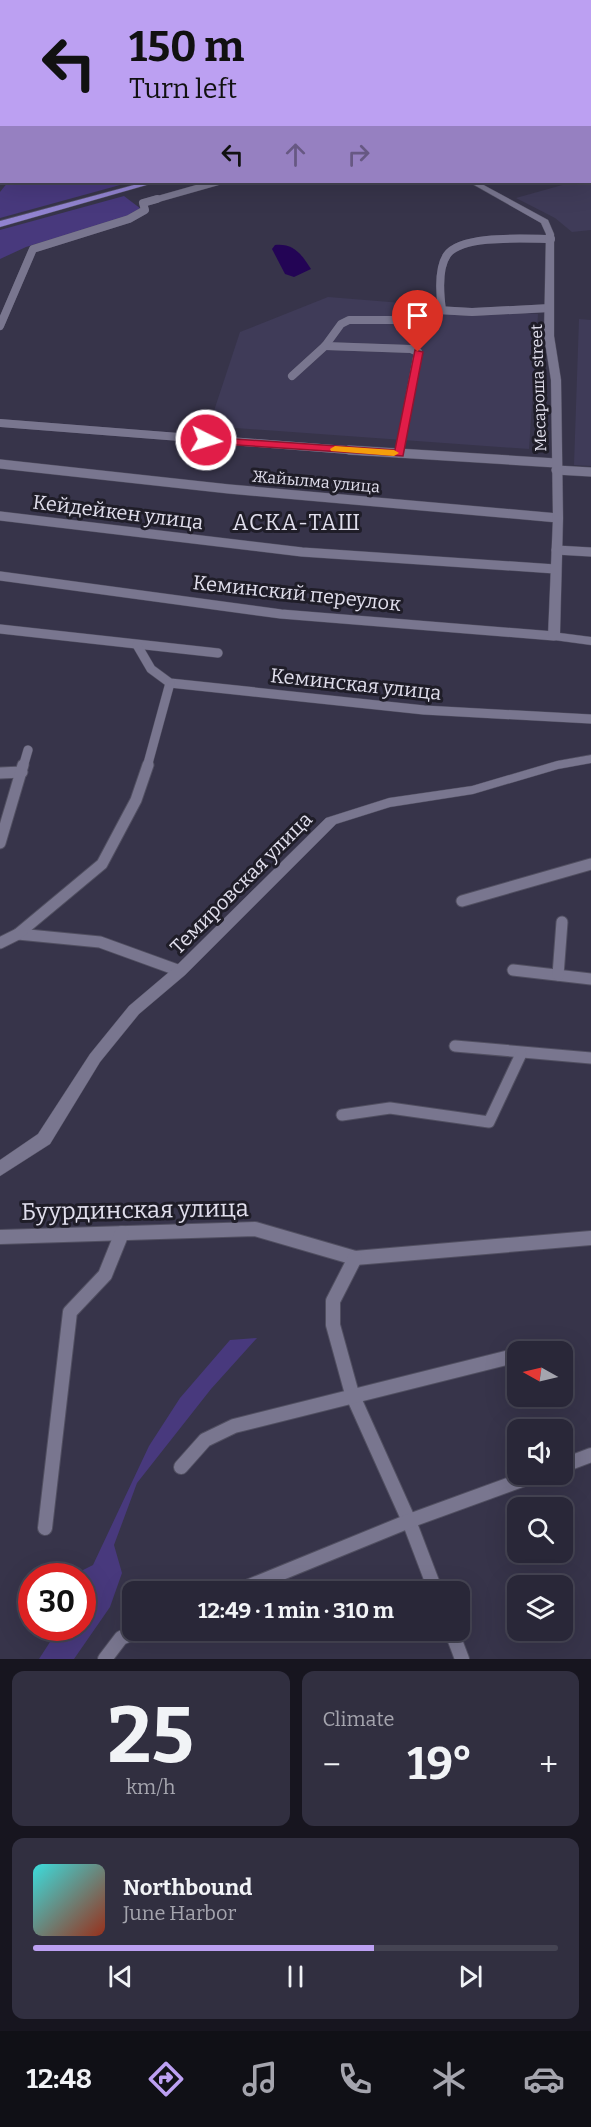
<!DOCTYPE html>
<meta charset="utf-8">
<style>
body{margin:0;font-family:Bitter,serif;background:#312f40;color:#f1f3f6;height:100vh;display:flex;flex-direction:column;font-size:22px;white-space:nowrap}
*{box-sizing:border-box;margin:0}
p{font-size:20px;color:#a5a5ae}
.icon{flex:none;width:33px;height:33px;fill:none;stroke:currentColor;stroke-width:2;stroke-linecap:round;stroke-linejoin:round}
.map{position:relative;height:1659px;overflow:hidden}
.details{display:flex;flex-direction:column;gap:12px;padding:12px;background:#17151f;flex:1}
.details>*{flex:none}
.banner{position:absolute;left:0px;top:0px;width:591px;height:183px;box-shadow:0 6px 24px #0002,0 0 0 2px #454453;background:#bca0f2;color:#111;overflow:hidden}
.needle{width:39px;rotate:278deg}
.buttons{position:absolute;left:507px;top:1341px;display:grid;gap:12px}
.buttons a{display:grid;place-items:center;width:66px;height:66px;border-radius:12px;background:#292738;box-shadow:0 6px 24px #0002,0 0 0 2px #454453;font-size:30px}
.speed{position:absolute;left:18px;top:1563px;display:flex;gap:12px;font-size:30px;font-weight:700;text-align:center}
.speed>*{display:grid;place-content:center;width:78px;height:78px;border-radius:50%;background:#292738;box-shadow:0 6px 24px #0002,0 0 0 2px #454453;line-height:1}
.speed .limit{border:9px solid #d22;background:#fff;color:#111}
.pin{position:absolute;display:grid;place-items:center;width:51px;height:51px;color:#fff;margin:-62px -26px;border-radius:50% 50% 50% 0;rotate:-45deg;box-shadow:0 0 6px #0007}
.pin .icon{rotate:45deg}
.me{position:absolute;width:66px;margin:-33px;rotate:95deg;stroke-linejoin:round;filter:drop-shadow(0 0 4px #0008)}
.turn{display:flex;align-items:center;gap:21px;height:126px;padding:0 30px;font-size:27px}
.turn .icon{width:78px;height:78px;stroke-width:2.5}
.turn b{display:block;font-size:42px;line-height:51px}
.lanes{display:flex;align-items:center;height:57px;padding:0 30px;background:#0003;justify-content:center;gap:30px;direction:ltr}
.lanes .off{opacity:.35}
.big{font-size:45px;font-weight:700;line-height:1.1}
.details .card{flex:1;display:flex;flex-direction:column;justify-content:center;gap:9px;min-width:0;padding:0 21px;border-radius:12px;background:#312f40}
.details .dial{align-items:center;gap:0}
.dial b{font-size:78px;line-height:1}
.song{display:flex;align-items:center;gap:18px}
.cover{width:72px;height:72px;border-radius:9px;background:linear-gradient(135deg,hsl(180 70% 55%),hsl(10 70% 35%))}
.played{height:6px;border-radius:3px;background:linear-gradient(90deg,#bca0f2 65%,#454453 65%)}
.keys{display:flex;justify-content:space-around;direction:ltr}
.heat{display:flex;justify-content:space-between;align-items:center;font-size:33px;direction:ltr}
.details .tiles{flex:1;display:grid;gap:12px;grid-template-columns:1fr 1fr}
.card:last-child{grid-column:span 2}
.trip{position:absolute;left:122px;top:1581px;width:348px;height:60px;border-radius:12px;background:#292738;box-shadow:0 6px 24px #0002,0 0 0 2px #454453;font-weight:700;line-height:60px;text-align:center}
.tab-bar{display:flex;height:96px;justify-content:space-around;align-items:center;background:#101016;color:#a5a5ae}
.tab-bar .icon{width:42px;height:42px}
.tab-bar .selected{color:#bca0f2}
.tab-bar b{font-size:27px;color:#f1f3f6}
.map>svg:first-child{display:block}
.built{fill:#3f3b58}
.green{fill:#48397d}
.water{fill:#230455}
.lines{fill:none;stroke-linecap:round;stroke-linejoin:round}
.canal{fill:#230455;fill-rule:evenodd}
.street-far4-casing{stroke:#514f61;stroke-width:7}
.street-far3-casing{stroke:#514f61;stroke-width:8}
.street-far2-casing{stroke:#514f61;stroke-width:10}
.street-far1-casing{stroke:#514f61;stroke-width:13}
.street-casing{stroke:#514f61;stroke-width:16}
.secondary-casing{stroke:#514f61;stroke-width:1}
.primary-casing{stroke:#514f61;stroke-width:1}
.street-far4{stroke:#79768f;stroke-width:6}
.street-far3{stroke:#79768f;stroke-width:8}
.street-far2{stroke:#79768f;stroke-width:9}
.street-far1{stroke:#79768f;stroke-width:11}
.street{stroke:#79768f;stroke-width:14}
.secondary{fill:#79768f;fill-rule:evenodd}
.primary{fill:#9183d0;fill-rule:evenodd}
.route{fill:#e11d48;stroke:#92132f;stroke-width:1.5}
.slow{fill:#f59e0b}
.labels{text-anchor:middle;stroke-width:6;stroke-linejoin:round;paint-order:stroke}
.far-street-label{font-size:16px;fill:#e1dfed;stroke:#1f1d28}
.street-label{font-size:20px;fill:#e1dfed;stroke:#1f1d28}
.quarter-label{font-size:22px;letter-spacing:1.5px;fill:#e1dfed;stroke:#1f1d28}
.near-street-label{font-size:24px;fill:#e1dfed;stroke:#1f1d28}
</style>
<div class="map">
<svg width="591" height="1659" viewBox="0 0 591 1659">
<rect width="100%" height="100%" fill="#37344a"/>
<g class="built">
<polygon points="591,176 591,230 572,232 555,218 516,198 573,182 590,182"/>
<polygon points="328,297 538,314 529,449 209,426 240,332"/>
<polygon points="579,319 591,320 591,466 574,465"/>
</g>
<g class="green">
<polygon points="8,182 131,182 0,218 0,192"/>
<polygon points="124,196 145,212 26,247 0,259 0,230"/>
<polygon points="257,1338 211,1389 137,1483 114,1545 122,1573 110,1607 74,1659 39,1659 59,1628 82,1628 82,1576 80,1576 83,1570 93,1565 149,1446 180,1398 230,1340"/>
</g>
<path class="water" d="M275,245C294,243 302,255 311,269L294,277L285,274L272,249Z"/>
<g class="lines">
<g class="canal">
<rect x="26" y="0" width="6" height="2"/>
<polygon points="0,131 2,131 0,137"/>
</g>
<defs>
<g id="street-far4">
<polyline points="404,2 416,0"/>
<polyline points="0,110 2,108"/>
<polyline points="0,153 2,151"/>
<polyline points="151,201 218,182"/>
</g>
<g id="street-far3">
<path d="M442,310C440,295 438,268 447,255C461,234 528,239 551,239"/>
<polyline points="0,326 33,249 129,219 145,210 143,203 157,199"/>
<polyline points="325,346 411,349 418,352 399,452"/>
<polyline points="292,376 325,346 341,324 349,320 418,320 437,310 472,312 550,308"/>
<polyline points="0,423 373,452"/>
</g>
<g id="street-far2">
<polyline points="349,450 556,463"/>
<polyline points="399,453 400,450"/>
<polyline points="0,464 229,489 558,518"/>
<polyline points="556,470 591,472"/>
<polyline points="0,516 302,552 555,569"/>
<polyline points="556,550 591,552"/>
<polyline points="0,576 281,614 554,636"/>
<polyline points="0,629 218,653"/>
<polyline points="137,645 151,669 170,683 424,710 591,719"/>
<polyline points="23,767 28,750"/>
<polyline points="147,767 170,683"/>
</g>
<g id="street-far1">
<polyline points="0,773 22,772"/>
<polyline points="0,843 23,765"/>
<polyline points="462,901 591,864"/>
<polyline points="18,934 100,942 180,971"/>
<polyline points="0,943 18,934 102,864 136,800 148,765"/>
<polyline points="513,970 591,979"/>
<polyline points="558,975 562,922"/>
<polyline points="455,1046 591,1058"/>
<polyline points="342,1115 390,1108 489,1122 521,1054"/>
</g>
<g id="street">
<polyline points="0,1237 255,1229 355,1258 591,1238"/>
<polyline points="355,1258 333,1301 333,1325 352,1394 409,1521 436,1592"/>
<polyline points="562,1466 591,1455"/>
<polyline points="181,1467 205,1440 234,1426 514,1356"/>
<polyline points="45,1528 70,1312 105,1275 122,1233"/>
<polyline points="235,1592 409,1521 538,1474"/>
<polyline points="451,1630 462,1659"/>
<polyline points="105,1659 121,1638 139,1630"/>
</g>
<g id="secondary">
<polygon points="469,182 478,182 548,220 554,234 554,336 561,380 563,518 560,633 591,637 591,645 554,640 548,636 553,518 551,380 544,336 546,234 541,223"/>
<polygon points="591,755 591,763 558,769 473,794 390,807 336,824 185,975 139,1014 100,1062 50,1144 0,1176 0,1160 38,1134 90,1054 129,1006 175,967 326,818 389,798 472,786 557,761"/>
</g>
<g id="primary">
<rect x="590" y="57" width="1" height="4"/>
<polygon points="145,182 157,182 0,227 0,221"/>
</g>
</defs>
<use href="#street-far4" class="street-far4-casing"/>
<use href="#street-far3" class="street-far3-casing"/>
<use href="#street-far2" class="street-far2-casing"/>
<use href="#street-far1" class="street-far1-casing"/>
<use href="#street" class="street-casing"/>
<use href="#secondary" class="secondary-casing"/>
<use href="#primary" class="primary-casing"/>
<use href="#street-far4" class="street-far4"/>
<use href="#street-far3" class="street-far3"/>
<use href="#street-far2" class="street-far2"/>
<use href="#street-far1" class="street-far1"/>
<use href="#street" class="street"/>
<use href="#secondary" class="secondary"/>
<use href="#primary" class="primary"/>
</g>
<polygon class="route" points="415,350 423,352 403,456 206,443 200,440 206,437 395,450"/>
<polygon class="slow" points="335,446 394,450 399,453 394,456 331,451 330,449"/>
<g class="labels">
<g class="far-street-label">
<text transform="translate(538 388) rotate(-92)" y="6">Месароша street</text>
<text transform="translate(316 481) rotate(5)" y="6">Жайылма улица</text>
</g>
<g class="street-label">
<text transform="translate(118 512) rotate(7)" y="7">Кейдейкен улица</text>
<text transform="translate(297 593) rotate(6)" y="7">Кеминский переулок</text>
<text transform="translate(356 684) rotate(6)" y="7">Кеминская улица</text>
<text transform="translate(241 883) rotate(-45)" y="7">Темировская улица</text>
</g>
<g class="quarter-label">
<text x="297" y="530">АСКА-ТАШ</text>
</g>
<g class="near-street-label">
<text transform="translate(135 1210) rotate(-1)" y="8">Буурдинская улица</text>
</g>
</g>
</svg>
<div class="buttons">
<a><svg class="needle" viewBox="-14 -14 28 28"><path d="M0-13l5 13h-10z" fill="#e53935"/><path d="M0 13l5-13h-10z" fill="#a5a5ae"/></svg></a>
<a><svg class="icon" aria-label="sound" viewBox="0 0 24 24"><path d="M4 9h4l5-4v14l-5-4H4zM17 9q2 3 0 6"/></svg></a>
<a><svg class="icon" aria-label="search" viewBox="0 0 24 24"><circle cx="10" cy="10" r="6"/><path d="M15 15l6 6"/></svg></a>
<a><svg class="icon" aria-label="layers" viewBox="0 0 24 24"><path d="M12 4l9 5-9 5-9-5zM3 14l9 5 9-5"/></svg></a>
</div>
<div class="speed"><div class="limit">30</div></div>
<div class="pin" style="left:418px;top:352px;background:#d93025"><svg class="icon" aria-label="arrive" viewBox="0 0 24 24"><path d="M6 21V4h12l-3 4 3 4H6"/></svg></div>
<svg class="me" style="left:206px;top:440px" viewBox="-20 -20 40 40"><circle r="17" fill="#e11d48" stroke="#fff" stroke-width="3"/><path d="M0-11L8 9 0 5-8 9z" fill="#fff"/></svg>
<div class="trip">12:49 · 1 min · 310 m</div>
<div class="banner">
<div class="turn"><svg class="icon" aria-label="left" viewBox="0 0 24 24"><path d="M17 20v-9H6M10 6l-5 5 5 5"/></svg><div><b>150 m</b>Turn left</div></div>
<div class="lanes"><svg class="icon" aria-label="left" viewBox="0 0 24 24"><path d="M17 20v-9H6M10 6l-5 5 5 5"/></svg><svg class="icon off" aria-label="ahead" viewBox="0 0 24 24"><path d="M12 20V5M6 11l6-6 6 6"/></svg><svg class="icon off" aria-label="right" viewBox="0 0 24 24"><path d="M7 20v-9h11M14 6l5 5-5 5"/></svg></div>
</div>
</div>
<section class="details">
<div class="tiles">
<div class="card dial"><b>25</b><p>km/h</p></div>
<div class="card"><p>Climate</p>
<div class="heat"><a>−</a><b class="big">19°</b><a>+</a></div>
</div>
<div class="card">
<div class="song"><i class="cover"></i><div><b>Northbound</b><p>June Harbor</p></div></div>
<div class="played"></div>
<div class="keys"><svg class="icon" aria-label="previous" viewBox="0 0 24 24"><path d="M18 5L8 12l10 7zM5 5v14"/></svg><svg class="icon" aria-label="pause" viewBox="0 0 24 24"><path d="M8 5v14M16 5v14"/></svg><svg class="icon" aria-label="next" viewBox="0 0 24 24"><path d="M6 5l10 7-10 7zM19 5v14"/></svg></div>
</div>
</div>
</section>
<nav class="tab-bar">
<b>12:48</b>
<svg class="icon selected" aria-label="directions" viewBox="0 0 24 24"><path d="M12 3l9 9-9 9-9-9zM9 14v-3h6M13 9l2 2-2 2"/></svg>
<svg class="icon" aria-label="music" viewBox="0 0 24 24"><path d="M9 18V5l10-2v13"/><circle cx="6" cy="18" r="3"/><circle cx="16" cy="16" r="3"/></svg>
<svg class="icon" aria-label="phone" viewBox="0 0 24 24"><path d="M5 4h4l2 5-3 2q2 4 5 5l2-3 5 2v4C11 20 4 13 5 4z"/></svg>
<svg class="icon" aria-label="climate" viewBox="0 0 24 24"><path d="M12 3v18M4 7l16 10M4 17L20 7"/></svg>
<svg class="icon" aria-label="car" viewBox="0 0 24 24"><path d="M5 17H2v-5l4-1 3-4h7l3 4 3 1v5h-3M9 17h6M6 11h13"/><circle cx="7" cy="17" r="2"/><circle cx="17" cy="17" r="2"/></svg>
</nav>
